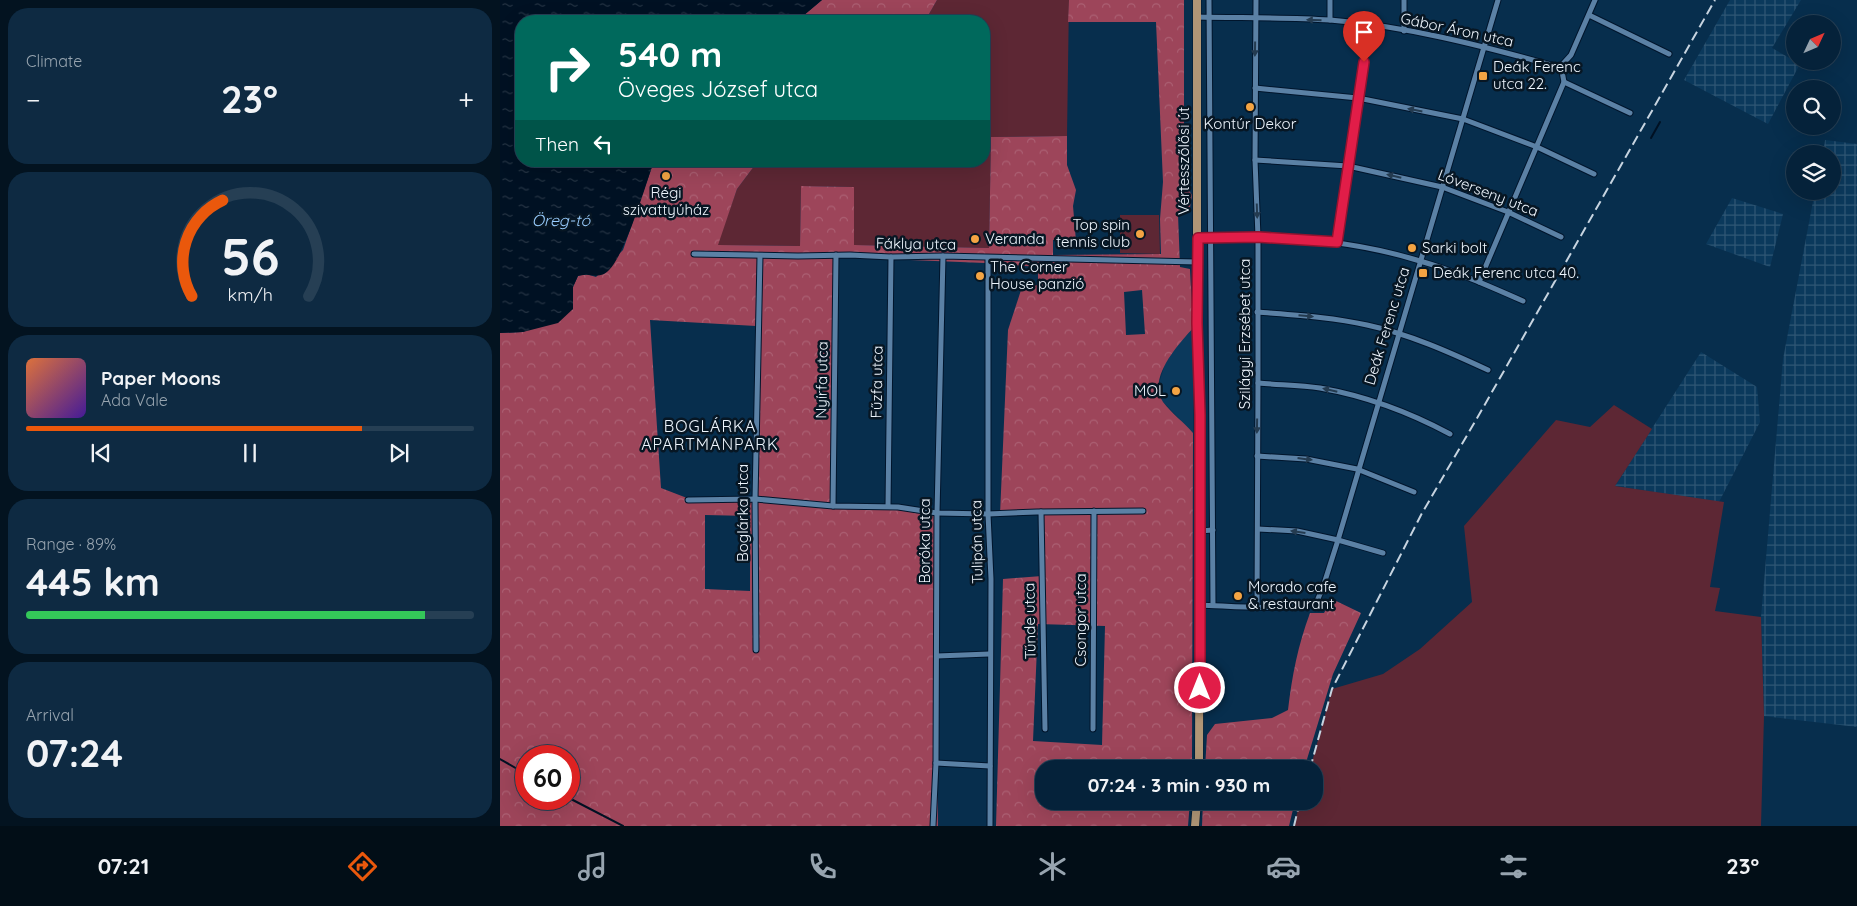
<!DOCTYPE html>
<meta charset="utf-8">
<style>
body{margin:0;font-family:Quicksand,sans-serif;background:#0e2a42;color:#f1f3f6;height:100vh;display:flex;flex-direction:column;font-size:19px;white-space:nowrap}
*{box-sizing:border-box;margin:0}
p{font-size:16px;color:#97a4af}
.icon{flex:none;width:28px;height:28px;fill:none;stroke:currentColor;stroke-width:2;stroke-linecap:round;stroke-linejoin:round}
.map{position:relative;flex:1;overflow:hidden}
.details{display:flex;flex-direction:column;gap:8px;padding:8px;background:#031320;width:500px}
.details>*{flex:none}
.top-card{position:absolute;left:15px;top:15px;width:475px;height:152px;border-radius:20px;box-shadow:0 5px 20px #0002,0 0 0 1px #263f54;background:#00695c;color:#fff;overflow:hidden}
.needle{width:32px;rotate:46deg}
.controls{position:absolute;left:1286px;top:15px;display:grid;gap:10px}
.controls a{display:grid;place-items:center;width:55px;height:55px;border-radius:50%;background:#05223a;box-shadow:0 5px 20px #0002,0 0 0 1px #263f54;font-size:25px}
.speed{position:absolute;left:15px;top:745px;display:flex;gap:10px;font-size:25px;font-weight:700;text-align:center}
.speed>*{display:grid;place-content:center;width:65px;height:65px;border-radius:50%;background:#05223a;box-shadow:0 5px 20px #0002,0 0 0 1px #263f54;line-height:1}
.speed .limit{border:8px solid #d22;background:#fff;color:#111}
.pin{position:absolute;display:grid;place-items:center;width:42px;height:42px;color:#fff;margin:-51px -21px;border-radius:50% 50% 50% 0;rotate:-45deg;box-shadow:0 0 5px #0007}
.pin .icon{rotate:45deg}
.me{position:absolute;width:55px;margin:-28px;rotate:0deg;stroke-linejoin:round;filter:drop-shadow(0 0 4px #0008)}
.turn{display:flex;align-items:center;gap:18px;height:105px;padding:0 20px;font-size:22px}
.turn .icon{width:65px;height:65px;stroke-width:2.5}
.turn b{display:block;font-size:35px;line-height:42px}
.then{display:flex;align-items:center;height:48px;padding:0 20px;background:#0003;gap:10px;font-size:19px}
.big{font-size:38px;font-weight:700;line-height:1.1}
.details .tile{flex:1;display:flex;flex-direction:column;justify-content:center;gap:8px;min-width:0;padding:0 18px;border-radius:20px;background:#0e2a42}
.details .dial{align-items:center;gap:0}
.dial svg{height:130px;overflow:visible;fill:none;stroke:#263f54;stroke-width:7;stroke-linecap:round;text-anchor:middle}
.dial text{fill:#f1f3f6;stroke:none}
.song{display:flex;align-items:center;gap:15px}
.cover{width:60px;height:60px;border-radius:8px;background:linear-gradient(135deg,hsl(20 70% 55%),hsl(260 70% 35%))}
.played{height:5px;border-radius:2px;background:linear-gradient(90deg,#ea580c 75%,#263f54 75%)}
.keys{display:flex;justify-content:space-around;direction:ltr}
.heat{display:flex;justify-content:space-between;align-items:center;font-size:28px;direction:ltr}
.charge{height:8px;border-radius:4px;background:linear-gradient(90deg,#34c759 89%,#263f54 0)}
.trip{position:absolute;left:535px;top:760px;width:288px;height:50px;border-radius:20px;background:#05223a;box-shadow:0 5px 20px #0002,0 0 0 1px #263f54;font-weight:700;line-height:50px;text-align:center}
.tab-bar{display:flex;height:80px;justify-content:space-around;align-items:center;background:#020e17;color:#97a4af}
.tab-bar .icon{width:35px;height:35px}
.tab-bar .active{color:#ea580c}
.tab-bar b{font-size:22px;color:#f1f3f6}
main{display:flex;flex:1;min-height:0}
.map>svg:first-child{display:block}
.built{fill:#0b395c}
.industrial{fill:url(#industrial-grid)}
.green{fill:#5d2734}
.forest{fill:url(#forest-crowns);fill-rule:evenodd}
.water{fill:url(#water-ripples)}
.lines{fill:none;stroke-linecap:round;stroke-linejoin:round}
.stream{stroke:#001123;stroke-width:2}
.street-casing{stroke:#00152c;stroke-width:7}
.primary-casing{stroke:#00152c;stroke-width:9}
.street{stroke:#5b81a5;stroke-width:5}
.primary{stroke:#b09676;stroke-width:8}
.rail{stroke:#c7d4e0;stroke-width:2;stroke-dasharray:10 5;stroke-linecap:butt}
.oneway{fill:#243b50}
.route-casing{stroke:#92132f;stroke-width:12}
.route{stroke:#e11d48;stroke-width:9}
.poi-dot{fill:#f4a443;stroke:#071623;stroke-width:2}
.labels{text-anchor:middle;stroke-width:5;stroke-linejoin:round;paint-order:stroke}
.street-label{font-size:15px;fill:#edf5fd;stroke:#071623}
.poi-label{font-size:15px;fill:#edf5fd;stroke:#071623;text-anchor:start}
.water-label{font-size:16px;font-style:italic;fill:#99cdff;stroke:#071623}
.neighbourhood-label{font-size:16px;letter-spacing:1px;fill:#edf5fd;stroke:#071623}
</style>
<main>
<section class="details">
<div class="tile"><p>Climate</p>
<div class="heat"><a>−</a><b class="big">23°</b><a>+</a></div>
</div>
<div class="tile dial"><svg viewBox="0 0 100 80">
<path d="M14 69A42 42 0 1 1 86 69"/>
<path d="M14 69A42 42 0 0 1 33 10" stroke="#ea580c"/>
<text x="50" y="56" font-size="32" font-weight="700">56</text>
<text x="50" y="72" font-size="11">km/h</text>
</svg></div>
<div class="tile">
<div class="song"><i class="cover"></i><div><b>Paper Moons</b><p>Ada Vale</p></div></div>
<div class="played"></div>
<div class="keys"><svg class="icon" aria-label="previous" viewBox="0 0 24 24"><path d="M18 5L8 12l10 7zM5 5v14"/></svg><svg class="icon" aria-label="pause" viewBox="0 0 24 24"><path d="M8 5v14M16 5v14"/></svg><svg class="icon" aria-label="next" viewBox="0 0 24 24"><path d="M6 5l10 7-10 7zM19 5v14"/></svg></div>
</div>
<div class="tile"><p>Range · 89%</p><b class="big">445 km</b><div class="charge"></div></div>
<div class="tile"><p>Arrival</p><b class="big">07:24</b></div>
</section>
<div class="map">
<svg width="1357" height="826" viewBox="0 0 1357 826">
<defs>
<pattern id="industrial-grid" width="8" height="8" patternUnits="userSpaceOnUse" patternTransform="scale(1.25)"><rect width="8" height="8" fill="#0b395c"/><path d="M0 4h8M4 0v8" fill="none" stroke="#2f5674"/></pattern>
<pattern id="forest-crowns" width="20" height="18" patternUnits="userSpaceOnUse" patternTransform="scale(1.25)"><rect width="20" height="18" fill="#9d455a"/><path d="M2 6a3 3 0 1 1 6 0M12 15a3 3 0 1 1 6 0" fill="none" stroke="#ab6073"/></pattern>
<pattern id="water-ripples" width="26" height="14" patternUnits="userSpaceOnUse" patternTransform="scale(1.25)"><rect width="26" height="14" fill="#001123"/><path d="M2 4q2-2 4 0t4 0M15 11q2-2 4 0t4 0" fill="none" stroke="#263444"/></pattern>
</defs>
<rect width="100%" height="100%" fill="#072e4d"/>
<polygon class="built" points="693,328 693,433 662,401 659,388 660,380 665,364 676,347"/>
<g class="industrial">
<polygon points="1230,0 1301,0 1272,48 1300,64 1268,124 1184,80"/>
<polygon points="1325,140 1357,144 1357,727 1264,716 1261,617 1283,359 1315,191 1332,191 1332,154 1323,154"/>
<polygon points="1232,198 1283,214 1270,267 1206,244"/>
<polygon points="1201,352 1257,387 1260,422 1219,502 1115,486"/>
</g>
<g class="green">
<polygon points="437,0 569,0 567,136 491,137 489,248 353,245 354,187 301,186 300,246 217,245 237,189 258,161 484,161 484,21 425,21"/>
<polygon points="620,215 659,215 660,254 620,253"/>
<polygon points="1114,405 1152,429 1115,486 1224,502 1210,587 1220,588 1215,611 1261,617 1264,716 1261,826 794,826 800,801 814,801 814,769 810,769 832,689 883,674 920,649 972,602 964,526 1056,420 1090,427"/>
</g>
<g class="forest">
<polygon points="322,0 437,0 425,21 297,21"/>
<path d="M569,0H684V183L692,195L690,207L678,214L680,267L690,269L693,328C678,345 647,378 663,402C672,414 684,422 693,433L692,756V769H544V801H690L688,826H496L503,579L542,576L544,515H500L508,330L522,287L538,285V267L485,263L335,257L333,506L398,507L437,513L434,560L438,826H0V333L23,332L73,309V287L78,276L86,274L96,277L123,250L154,161H258L237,189L218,245L300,246L301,186L354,187V245L489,248L491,137L567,136V165L576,190L573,206L576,241L553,240V255L661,254L660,219L663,182L656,22H568ZM642,290L645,334L626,335L624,292ZM150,320L256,326L253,496L187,498L161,488ZM205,515L250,516V591L205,589ZM538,624L605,626L602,745L533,741ZM26,756H69V799H26Z"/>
<path d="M832,599L861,613L833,674L804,769H705L707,735L715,724L772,718L788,710C792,676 798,645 810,613H824Z"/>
<polygon points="703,801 795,801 789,826 702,826"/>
</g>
<path class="water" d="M0,0H322L297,21H21V161H154C146,183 123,265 104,274C95,278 88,273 78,276L73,287V309L58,323L23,332L0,333Z"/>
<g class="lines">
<g class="stream">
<polyline points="1151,138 1160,122"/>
<polyline points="0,759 26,774"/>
<polyline points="69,798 123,826"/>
</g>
<defs>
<g id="street">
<polyline points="709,0 713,605"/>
<polyline points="756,0 755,160 758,237 758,383 757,607"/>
<polyline points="830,0 830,20"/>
<polyline points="1089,15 1169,54"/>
<path d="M697,17C741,18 786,17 830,20C905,26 979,45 1051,65L1061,66"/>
<polyline points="904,31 904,0"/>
<polyline points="1064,82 1130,113"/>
<polyline points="755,88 858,98 963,119 1037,147 1094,174"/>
<polyline points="755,160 848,166 942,187 1008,212 1061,237"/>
<path d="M698,238C772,234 849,239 920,261C955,271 989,286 1023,301"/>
<polyline points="837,242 870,25"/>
<polyline points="194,254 298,256 350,255 391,257 443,256 697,262"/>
<polyline points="488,258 488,514 491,579 490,826"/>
<polyline points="979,282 1064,82 1061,66 1071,55 1095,0"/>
<path d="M757,312C794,315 831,317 867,325C909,334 949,352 988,370"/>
<path d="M758,383C779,385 800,385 820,388C866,396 909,412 950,434"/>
<polyline points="757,456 806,459 857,469 914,492"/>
<polyline points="188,500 255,499 333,506 398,507 437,513 488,514 537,512 643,511"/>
<polyline points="333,506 336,255"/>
<polyline points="388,506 391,257"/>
<polyline points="541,512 545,729"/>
<polyline points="758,529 797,531 838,540 883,553"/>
<polyline points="699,531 713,530"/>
<path d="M699,605C734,606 784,612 817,601L823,587L838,540L998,0"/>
<polyline points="256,650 255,499 260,256"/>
<polyline points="437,656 489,654"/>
<polyline points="593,729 594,511"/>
<polyline points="436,763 490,766"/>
<polyline points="433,826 436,763 437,513 443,256"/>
</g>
<g id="primary">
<polyline points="697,0 697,323 700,415 699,769"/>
<polyline points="695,826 697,801"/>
</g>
</defs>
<use href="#street" class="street-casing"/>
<use href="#primary" class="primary-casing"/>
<use href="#street" class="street"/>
<use href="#primary" class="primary"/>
<g class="rail">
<polyline points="810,769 832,689 921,515 984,406 1215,0"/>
<polyline points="794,826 800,801"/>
</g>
</g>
<defs><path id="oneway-solid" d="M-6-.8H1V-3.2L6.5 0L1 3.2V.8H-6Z" transform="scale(1.25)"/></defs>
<g class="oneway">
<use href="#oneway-solid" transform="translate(814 20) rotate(-178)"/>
<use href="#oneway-solid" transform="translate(755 49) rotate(91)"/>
<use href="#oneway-solid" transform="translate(915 110) rotate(-169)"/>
<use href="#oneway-solid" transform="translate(894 176) rotate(-167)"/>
<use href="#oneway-solid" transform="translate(757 211) rotate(88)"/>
<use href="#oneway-solid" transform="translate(806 316) rotate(5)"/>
<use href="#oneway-solid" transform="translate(830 390) rotate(-167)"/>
<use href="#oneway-solid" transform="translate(757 426) rotate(91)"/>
<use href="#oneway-solid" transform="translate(805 459) rotate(7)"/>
<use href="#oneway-solid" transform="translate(798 532) rotate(-172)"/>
</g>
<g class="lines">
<defs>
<polyline id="route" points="700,688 700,415 697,323 698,238 758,237 837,242 864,62"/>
</defs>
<use href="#route" class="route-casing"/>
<use href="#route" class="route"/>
</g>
<g class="poi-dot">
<rect x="978" y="71" width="10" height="10" rx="2.5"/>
<circle cx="750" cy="107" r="5"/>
<circle cx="166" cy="176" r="5"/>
<circle cx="640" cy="234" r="5"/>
<circle cx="475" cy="239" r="5"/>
<circle cx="912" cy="248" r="5"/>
<rect x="918" y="268" width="10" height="10" rx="2.5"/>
<circle cx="480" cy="276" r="5"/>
<circle cx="676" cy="391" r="5"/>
<circle cx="738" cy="596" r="5"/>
</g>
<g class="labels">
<g class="street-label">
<text transform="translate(957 30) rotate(12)" y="5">Gábor Áron utca</text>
<text transform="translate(684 161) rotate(-90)" y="5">Vértesszőlősi út</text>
<text transform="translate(988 193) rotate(21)" y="5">Lóverseny utca</text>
<text transform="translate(416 244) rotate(1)" y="5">Fáklya utca</text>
<text transform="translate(887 326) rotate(-73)" y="5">Deák Ferenc utca</text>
<text transform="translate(745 334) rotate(-90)" y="5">Szilágyi Erzsébet utca</text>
<text transform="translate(322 380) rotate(-89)" y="5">Nyírfa utca</text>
<text transform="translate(377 382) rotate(-89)" y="5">Fűzfa utca</text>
<text transform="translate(243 513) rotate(-90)" y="5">Boglárka utca</text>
<text transform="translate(425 541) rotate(-90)" y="5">Boróka utca</text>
<text transform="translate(477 542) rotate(-91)" y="5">Tulipán utca</text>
<text transform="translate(581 620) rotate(-90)" y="5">Csongor utca</text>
<text transform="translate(530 621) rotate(-91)" y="5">Tünde utca</text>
</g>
<g class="poi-label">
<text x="993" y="72">Deák Ferenc<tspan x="993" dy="17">utca 22.</tspan></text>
<text x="750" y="129" text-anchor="middle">Kontúr Dekor</text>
<text x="166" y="198" text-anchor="middle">Régi<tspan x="166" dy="17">szivattyúház</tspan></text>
<text x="630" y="230" text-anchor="end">Top spin<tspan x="630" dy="17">tennis club</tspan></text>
<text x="485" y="244">Veranda</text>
<text x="922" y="253">Sarki bolt</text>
<text x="490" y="272">The Corner<tspan x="490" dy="17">House panzió</tspan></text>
<text x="933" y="278">Deák Ferenc utca 40.</text>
<text x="666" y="396" text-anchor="end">MOL</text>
<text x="748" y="592">Morado cafe<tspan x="748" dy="17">&amp; restaurant</tspan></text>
</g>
<g class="water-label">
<text x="61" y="226">Öreg-tó</text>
</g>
<g class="neighbourhood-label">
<text x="210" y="432">BOGLÁRKA<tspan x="210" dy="18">APARTMANPARK</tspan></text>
</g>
</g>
</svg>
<div class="controls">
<a><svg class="needle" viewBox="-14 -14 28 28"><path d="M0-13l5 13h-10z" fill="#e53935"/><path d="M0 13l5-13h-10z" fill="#97a4af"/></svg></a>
<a><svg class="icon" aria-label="search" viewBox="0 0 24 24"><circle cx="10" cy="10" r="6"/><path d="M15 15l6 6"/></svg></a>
<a><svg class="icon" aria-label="layers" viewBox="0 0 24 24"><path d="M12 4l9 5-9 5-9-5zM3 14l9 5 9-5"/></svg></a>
</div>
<div class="speed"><div class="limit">60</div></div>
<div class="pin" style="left:864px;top:62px;background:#d93025"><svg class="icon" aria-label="arrive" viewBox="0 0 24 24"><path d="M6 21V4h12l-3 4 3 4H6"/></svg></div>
<svg class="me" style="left:700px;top:688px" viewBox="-20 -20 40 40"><circle r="17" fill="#e11d48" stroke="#fff" stroke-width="3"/><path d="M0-11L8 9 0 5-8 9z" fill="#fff"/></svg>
<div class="trip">07:24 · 3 min · 930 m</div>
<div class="top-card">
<div class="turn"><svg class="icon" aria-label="right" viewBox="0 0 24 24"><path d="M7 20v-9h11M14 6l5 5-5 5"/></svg><div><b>540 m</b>Öveges József utca</div></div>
<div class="then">Then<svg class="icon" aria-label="left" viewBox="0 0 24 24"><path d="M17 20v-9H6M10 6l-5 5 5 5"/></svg></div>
</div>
</div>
</main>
<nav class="tab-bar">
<b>07:21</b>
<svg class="icon active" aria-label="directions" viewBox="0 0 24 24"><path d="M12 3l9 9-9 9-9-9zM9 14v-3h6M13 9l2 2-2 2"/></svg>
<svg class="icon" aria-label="music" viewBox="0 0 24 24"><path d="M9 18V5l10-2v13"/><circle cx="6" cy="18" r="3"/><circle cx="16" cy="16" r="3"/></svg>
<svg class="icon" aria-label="phone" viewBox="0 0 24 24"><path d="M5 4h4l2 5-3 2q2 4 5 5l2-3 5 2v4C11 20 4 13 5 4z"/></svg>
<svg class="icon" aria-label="climate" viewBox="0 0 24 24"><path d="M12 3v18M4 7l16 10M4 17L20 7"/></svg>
<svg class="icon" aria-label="car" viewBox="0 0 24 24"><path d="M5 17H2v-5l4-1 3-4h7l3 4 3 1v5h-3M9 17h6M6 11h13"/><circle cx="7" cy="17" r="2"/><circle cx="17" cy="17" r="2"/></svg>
<svg class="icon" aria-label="filters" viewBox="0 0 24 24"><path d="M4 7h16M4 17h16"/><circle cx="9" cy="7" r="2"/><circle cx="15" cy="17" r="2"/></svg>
<b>23°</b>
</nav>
